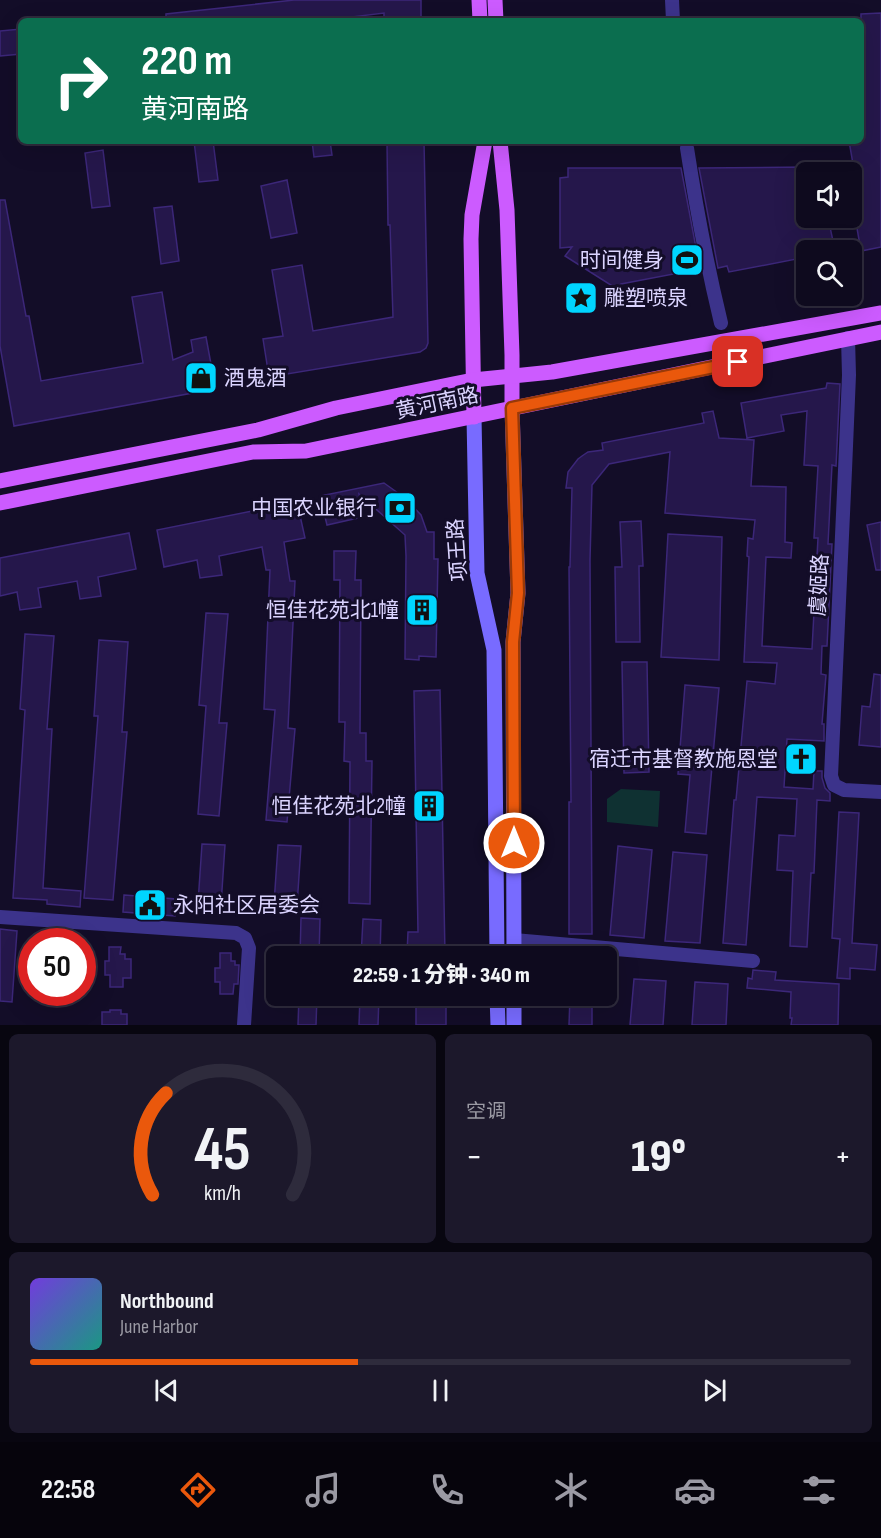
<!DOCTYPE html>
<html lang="zh">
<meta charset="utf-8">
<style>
body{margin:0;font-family:"Sofia Sans Condensed","Noto Sans SC",sans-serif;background:#1c182b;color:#f1f3f6;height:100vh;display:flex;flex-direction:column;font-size:22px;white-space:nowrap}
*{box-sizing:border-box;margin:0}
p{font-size:20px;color:#9b9aa4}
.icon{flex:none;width:33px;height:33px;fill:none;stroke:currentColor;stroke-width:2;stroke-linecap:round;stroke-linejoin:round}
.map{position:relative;height:1025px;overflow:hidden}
.side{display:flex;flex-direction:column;gap:9px;padding:9px;background:#080610;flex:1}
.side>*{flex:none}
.top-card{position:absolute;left:18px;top:18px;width:846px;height:126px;border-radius:9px;box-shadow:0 6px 24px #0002,0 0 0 2px #2e2b3c;background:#0b6e4f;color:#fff;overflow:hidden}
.fabs{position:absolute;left:796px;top:162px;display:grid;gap:12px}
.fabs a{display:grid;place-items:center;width:66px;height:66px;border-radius:9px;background:#0e0a1e;box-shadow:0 6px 24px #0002,0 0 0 2px #2e2b3c;font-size:30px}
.speed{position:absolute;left:18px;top:928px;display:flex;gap:12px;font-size:30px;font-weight:700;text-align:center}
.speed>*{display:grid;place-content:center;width:78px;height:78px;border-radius:50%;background:#0e0a1e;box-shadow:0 6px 24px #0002,0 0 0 2px #2e2b3c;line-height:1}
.speed .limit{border:9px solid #d22;background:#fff;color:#111}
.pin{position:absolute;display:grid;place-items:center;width:51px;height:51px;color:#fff;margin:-26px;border-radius:12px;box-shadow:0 3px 9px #0006}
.me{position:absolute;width:66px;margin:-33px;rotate:0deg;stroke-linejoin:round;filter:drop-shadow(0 0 4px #0008)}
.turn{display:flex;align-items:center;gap:21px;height:126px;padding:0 24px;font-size:27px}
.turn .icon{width:78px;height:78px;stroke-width:2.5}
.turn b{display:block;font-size:42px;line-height:51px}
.big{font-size:45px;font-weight:800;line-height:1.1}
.side .tile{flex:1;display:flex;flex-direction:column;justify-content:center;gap:9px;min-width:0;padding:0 21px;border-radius:9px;background:#1c182b}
.side .dial{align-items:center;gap:0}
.dial svg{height:156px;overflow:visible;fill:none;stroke:#2e2b3c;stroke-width:7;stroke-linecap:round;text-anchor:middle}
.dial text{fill:#f1f3f6;stroke:none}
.song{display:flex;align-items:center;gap:18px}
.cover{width:72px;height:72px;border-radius:9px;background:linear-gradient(135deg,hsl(260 70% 55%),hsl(170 70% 35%))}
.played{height:6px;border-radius:3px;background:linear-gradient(90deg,#ea580c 40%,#2e2b3c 40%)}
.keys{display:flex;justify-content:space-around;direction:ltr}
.heat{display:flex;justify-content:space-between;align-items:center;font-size:33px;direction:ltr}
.side .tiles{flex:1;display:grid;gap:9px;grid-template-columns:1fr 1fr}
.tile:last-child{grid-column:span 2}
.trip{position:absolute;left:266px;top:946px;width:351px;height:60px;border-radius:9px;background:#0e0a1e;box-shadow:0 6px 24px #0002,0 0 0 2px #2e2b3c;font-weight:800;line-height:60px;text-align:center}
.tabs{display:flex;height:96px;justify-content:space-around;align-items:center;background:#06040c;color:#9b9aa4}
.tabs .icon{width:42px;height:42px}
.tabs .current{color:#ea580c}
.tabs b{font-size:27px;color:#f1f3f6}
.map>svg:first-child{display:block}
.green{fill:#0f3132}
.building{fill:#25174b;stroke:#3c2779;stroke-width:1.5}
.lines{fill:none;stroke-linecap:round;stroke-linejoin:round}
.street{stroke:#3c338b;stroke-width:14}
.secondary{stroke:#786bff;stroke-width:15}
.primary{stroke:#cc5bff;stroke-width:15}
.route-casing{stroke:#983908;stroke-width:15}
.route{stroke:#ea580c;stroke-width:10}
.labels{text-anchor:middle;stroke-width:6;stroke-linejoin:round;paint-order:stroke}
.poi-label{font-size:21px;fill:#dbd4ff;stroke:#130d28;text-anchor:end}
.street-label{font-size:21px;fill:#dbd4ff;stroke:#130d28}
</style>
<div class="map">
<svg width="881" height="1025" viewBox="0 0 881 1025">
<rect width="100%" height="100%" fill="#130d28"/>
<polygon class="green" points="621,789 660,791 658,827 607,822 607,799"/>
<g class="building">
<polygon points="294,0 421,0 421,21 384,21 384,13 319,21 166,21 166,14"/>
<polygon points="881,13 881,247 861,251 852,200 852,181 856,181 849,141 861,141 861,14"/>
<polygon points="21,29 21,54 0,56 0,31"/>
<polygon points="194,141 213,141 218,180 199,182"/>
<polygon points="312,141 330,141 332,155 314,157"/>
<polygon points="387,141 424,141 428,343 426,348 420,352 269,377 263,339 283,336 272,270 302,265 313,331 393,317 390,225 388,225"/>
<polygon points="103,150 110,206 92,208 85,153"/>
<polygon points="807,167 807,218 828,218 835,250 807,250 807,257 729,272 727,266 718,268 699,168"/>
<polygon points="568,168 681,168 700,269 621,284 617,289 565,256 572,247 560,248 560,178 568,177"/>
<polygon points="287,180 297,233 271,238 261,186"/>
<polygon points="0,200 5,200 26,316 29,316 41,381 143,363 132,297 162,292 173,360 193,352 191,340 206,337 213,375 206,380 201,386 198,392 14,426 0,346"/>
<polygon points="172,206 179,261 161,264 154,208"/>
<polygon points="827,383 840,384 836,466 832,465 828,544 832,544 827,646 822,646 821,674 826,675 822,724 824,724 824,741 787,739 784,787 813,789 814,771 822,771 822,778 825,788 830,793 830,801 817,800 814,873 811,873 807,947 790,946 793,871 777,870 779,835 795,836 797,799 757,797 746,945 723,943 734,800 736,800 747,681 775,684 777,663 744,662 749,557 747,556 748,538 753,539 755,520 665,513 670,452 609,464 592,485 590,560 592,934 569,934 569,802 571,802 569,567 570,567 572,488 566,488 568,472 578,459 582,456 588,452 603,450 602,443 704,423 702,413 713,411 719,438 754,440 751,486 786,487 785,542 792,543 791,558 766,557 762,646 812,649 818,538 814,538 818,466 804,465 807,411 781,415 784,431 747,438 741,403 826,388"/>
<polygon points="384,483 405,498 421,515 427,532 434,532 434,559 438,559 436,657 419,656 419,660 405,659 406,556 405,535 359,494 363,517 327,525 320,496"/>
<polygon points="297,502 305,538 284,542 290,581 295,581 288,728 295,729 287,822 266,820 275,710 264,709 270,570 266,570 262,547 219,556 222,575 200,578 197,560 164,567 157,530"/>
<polygon points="641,521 643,566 639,566 640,642 616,642 615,567 622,567 620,522"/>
<polygon points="881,522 881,570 876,570 867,525"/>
<polygon points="129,533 136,569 98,577 101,596 80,599 77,581 38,588 41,607 20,610 17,592 0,596 0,558"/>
<polygon points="668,534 722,537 719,660 661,657"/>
<polygon points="334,551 356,551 355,580 361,580 360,733 366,733 366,761 372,761 370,904 349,903 350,762 344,761 345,722 339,722 340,580 334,580"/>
<polygon points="206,613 228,614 219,723 227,723 219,816 198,814 206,706 199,705"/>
<polygon points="25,634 54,636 47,729 52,729 43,888 81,891 80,907 47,904 47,900 13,898 25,710 20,709"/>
<polygon points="99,640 128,642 122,732 127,732 113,900 84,898 98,716 94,716"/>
<polygon points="622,662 647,662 649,772 624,773"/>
<polygon points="874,674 881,675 881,747 859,745 862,706 870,707"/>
<polygon points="685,685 719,688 706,834 685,832 690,775 678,774"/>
<polygon points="440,690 445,954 407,954 408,932 418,932 414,691"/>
<polygon points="839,812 859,813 852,943 877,945 875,970 850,968 850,979 837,978 840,939 832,938"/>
<polygon points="202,844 225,845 221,905 198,903"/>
<polygon points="278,845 301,846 297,906 274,904"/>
<polygon points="618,846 652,850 644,938 610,935"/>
<polygon points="673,852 707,855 700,943 665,941"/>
<polygon points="124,895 176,899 175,916 123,912"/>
<polygon points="301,918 320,919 319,957 300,957"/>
<polygon points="363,919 381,920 380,957 361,957"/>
<polygon points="0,929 17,931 12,1002 0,1001"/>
<polygon points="109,947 121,947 120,954 125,954 125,959 131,959 131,978 123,978 123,987 110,987 110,975 105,975 105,961 109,961"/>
<polygon points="220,953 231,953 231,961 235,961 235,965 239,965 238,984 234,984 233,994 220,994 220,982 215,982 215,968 220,968"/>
<polygon points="753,970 776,972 775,980 839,984 838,1025 791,1025 792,1018 790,1018 791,992 747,988 748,978 752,979"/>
<polygon points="634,979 666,981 663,1025 630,1025"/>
<polygon points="695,982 728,984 726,1025 692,1025"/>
<polygon points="299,996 317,996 316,1025 298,1025"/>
<polygon points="360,996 379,996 378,1025 359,1025"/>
<rect x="416" y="996" width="30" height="29"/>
<polygon points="570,996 592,996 592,1025 569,1025"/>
<polygon points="110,1010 121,1010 121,1014 127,1014 127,1025 102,1025 102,1012 110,1012"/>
</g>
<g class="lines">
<g class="street">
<polyline points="672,0 673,21"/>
<path d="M687,148C696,207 707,265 721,323"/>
<polyline points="848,338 849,375 845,470 831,776 834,785 844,790 881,792"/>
<polyline points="0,917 236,933 245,938 249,948 244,1025"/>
<polyline points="514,940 753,961"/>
</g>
<g class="secondary">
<polyline points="512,408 518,593 513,642 514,957"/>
<polyline points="474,417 477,573 494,650 497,957"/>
<polyline points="497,996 498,1025"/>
<polyline points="514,996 514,1025"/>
</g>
<g class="primary">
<polyline points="479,0 480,21"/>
<polyline points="495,0 496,21"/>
<polyline points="500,141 507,210 512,355 512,408"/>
<polyline points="474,417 471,239 472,215 485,141"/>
<polyline points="0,481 258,430 336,408 453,384 473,380 552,372 881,313"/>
<polyline points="0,503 253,452 306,451 881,332"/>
</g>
</g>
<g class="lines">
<defs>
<polyline id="route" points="514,843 513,642 518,593 512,408 738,362"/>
</defs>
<use href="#route" class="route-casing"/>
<use href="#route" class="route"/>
</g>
<defs>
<symbol id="stadium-square" viewBox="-11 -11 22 22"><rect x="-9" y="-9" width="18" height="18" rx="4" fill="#00d5ff" stroke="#130d28"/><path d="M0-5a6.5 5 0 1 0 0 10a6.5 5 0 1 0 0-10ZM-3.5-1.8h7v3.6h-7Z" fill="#111"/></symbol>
<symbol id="sight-square" viewBox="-11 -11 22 22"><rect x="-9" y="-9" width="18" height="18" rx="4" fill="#00d5ff" stroke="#130d28"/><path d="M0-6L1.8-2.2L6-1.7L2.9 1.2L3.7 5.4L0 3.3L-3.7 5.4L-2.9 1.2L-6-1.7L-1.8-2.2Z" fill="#111"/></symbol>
<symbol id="shop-square" viewBox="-11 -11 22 22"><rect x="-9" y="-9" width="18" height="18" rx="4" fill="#00d5ff" stroke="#130d28"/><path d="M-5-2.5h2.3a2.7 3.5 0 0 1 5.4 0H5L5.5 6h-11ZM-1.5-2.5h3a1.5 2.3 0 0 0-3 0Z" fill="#111"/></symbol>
<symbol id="bank-square" viewBox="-11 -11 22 22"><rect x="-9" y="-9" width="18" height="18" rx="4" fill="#00d5ff" stroke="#130d28"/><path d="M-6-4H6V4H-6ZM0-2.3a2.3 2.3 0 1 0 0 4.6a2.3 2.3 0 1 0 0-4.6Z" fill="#111"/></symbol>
<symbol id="building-square" viewBox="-11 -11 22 22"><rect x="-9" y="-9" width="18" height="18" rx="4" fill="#00d5ff" stroke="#130d28"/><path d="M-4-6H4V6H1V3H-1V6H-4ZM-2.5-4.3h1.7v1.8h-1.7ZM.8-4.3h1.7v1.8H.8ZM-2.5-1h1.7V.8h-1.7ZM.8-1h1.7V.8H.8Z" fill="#111"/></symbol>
<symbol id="church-square" viewBox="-11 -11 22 22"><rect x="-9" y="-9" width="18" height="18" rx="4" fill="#00d5ff" stroke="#130d28"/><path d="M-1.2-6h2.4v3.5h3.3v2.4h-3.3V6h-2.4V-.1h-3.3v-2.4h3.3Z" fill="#111"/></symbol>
<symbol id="civic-square" viewBox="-11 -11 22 22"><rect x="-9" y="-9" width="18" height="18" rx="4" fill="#00d5ff" stroke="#130d28"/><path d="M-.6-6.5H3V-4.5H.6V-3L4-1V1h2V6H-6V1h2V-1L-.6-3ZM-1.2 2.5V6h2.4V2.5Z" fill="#111"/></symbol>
</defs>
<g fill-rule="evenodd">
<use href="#stadium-square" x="668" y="241" width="38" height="38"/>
<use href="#sight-square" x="562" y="279" width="38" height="38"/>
<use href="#shop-square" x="182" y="359" width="38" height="38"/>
<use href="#bank-square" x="381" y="489" width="38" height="38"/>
<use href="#building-square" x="403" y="591" width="38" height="38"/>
<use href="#church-square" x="782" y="740" width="38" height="38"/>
<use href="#building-square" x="410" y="787" width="38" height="38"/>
<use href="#civic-square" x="131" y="886" width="38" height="38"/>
</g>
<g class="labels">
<g class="poi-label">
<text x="664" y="267">时间健身</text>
<text x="604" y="305" text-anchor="start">雕塑喷泉</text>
<text x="224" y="385" text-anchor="start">酒鬼酒</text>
<text x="377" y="515">中国农业银行</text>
<text x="399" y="617">恒佳花苑北1幢</text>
<text x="778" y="766">宿迁市基督教施恩堂</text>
<text x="406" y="813">恒佳花苑北2幢</text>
<text x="173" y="912" text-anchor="start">永阳社区居委会</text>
</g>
<g class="street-label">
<text transform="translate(437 403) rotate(-12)" y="7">黄河南路</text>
<text transform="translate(457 550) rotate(-94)" y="7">项王路</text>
<text transform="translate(819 585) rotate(-87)" y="7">虞姬路</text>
</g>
</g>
</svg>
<div class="fabs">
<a><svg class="icon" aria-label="sound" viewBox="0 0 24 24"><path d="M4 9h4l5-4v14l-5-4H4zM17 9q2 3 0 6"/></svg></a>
<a><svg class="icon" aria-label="search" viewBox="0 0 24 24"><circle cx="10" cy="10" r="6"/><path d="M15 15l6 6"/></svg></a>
</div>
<div class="speed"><div class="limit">50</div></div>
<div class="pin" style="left:738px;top:362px;background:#d93025"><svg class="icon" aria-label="arrive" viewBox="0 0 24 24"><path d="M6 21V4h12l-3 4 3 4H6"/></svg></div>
<svg class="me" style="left:514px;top:843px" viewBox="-20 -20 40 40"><circle r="17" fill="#ea580c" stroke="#fff" stroke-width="3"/><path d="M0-11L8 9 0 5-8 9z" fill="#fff"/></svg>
<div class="trip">22:59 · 1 分钟 · 340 m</div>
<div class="top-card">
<div class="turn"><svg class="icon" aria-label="right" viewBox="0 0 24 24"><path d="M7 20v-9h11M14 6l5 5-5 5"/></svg><div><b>220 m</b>黄河南路</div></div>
</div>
</div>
<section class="side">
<div class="tiles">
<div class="tile dial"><svg viewBox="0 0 100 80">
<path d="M14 69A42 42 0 1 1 86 69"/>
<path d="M14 69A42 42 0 0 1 21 17" stroke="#ea580c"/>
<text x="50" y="56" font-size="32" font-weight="700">45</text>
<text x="50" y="72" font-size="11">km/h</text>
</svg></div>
<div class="tile"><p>空调</p>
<div class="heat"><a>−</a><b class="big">19°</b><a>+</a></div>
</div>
<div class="tile">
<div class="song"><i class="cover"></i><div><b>Northbound</b><p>June Harbor</p></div></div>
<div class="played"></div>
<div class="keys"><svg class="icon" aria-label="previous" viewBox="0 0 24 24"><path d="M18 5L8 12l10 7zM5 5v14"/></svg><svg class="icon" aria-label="pause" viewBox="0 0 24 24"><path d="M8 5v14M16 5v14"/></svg><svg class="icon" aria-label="next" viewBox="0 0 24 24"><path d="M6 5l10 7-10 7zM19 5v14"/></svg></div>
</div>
</div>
</section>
<nav class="tabs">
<b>22:58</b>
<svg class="icon current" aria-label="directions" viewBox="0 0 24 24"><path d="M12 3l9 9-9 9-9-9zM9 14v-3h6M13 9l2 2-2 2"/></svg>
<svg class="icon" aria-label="music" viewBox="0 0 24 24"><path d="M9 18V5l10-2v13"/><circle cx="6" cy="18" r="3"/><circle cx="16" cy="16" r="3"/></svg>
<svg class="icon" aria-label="phone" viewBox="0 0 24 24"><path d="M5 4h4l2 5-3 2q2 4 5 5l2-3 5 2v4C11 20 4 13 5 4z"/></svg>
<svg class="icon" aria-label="climate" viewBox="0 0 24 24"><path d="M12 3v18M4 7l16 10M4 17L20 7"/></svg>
<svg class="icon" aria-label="car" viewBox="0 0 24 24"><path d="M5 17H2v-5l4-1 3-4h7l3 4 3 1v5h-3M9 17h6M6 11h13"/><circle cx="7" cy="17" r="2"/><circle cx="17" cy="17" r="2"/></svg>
<svg class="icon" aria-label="filters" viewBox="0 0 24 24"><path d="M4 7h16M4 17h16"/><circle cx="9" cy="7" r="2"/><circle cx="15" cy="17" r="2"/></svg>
</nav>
